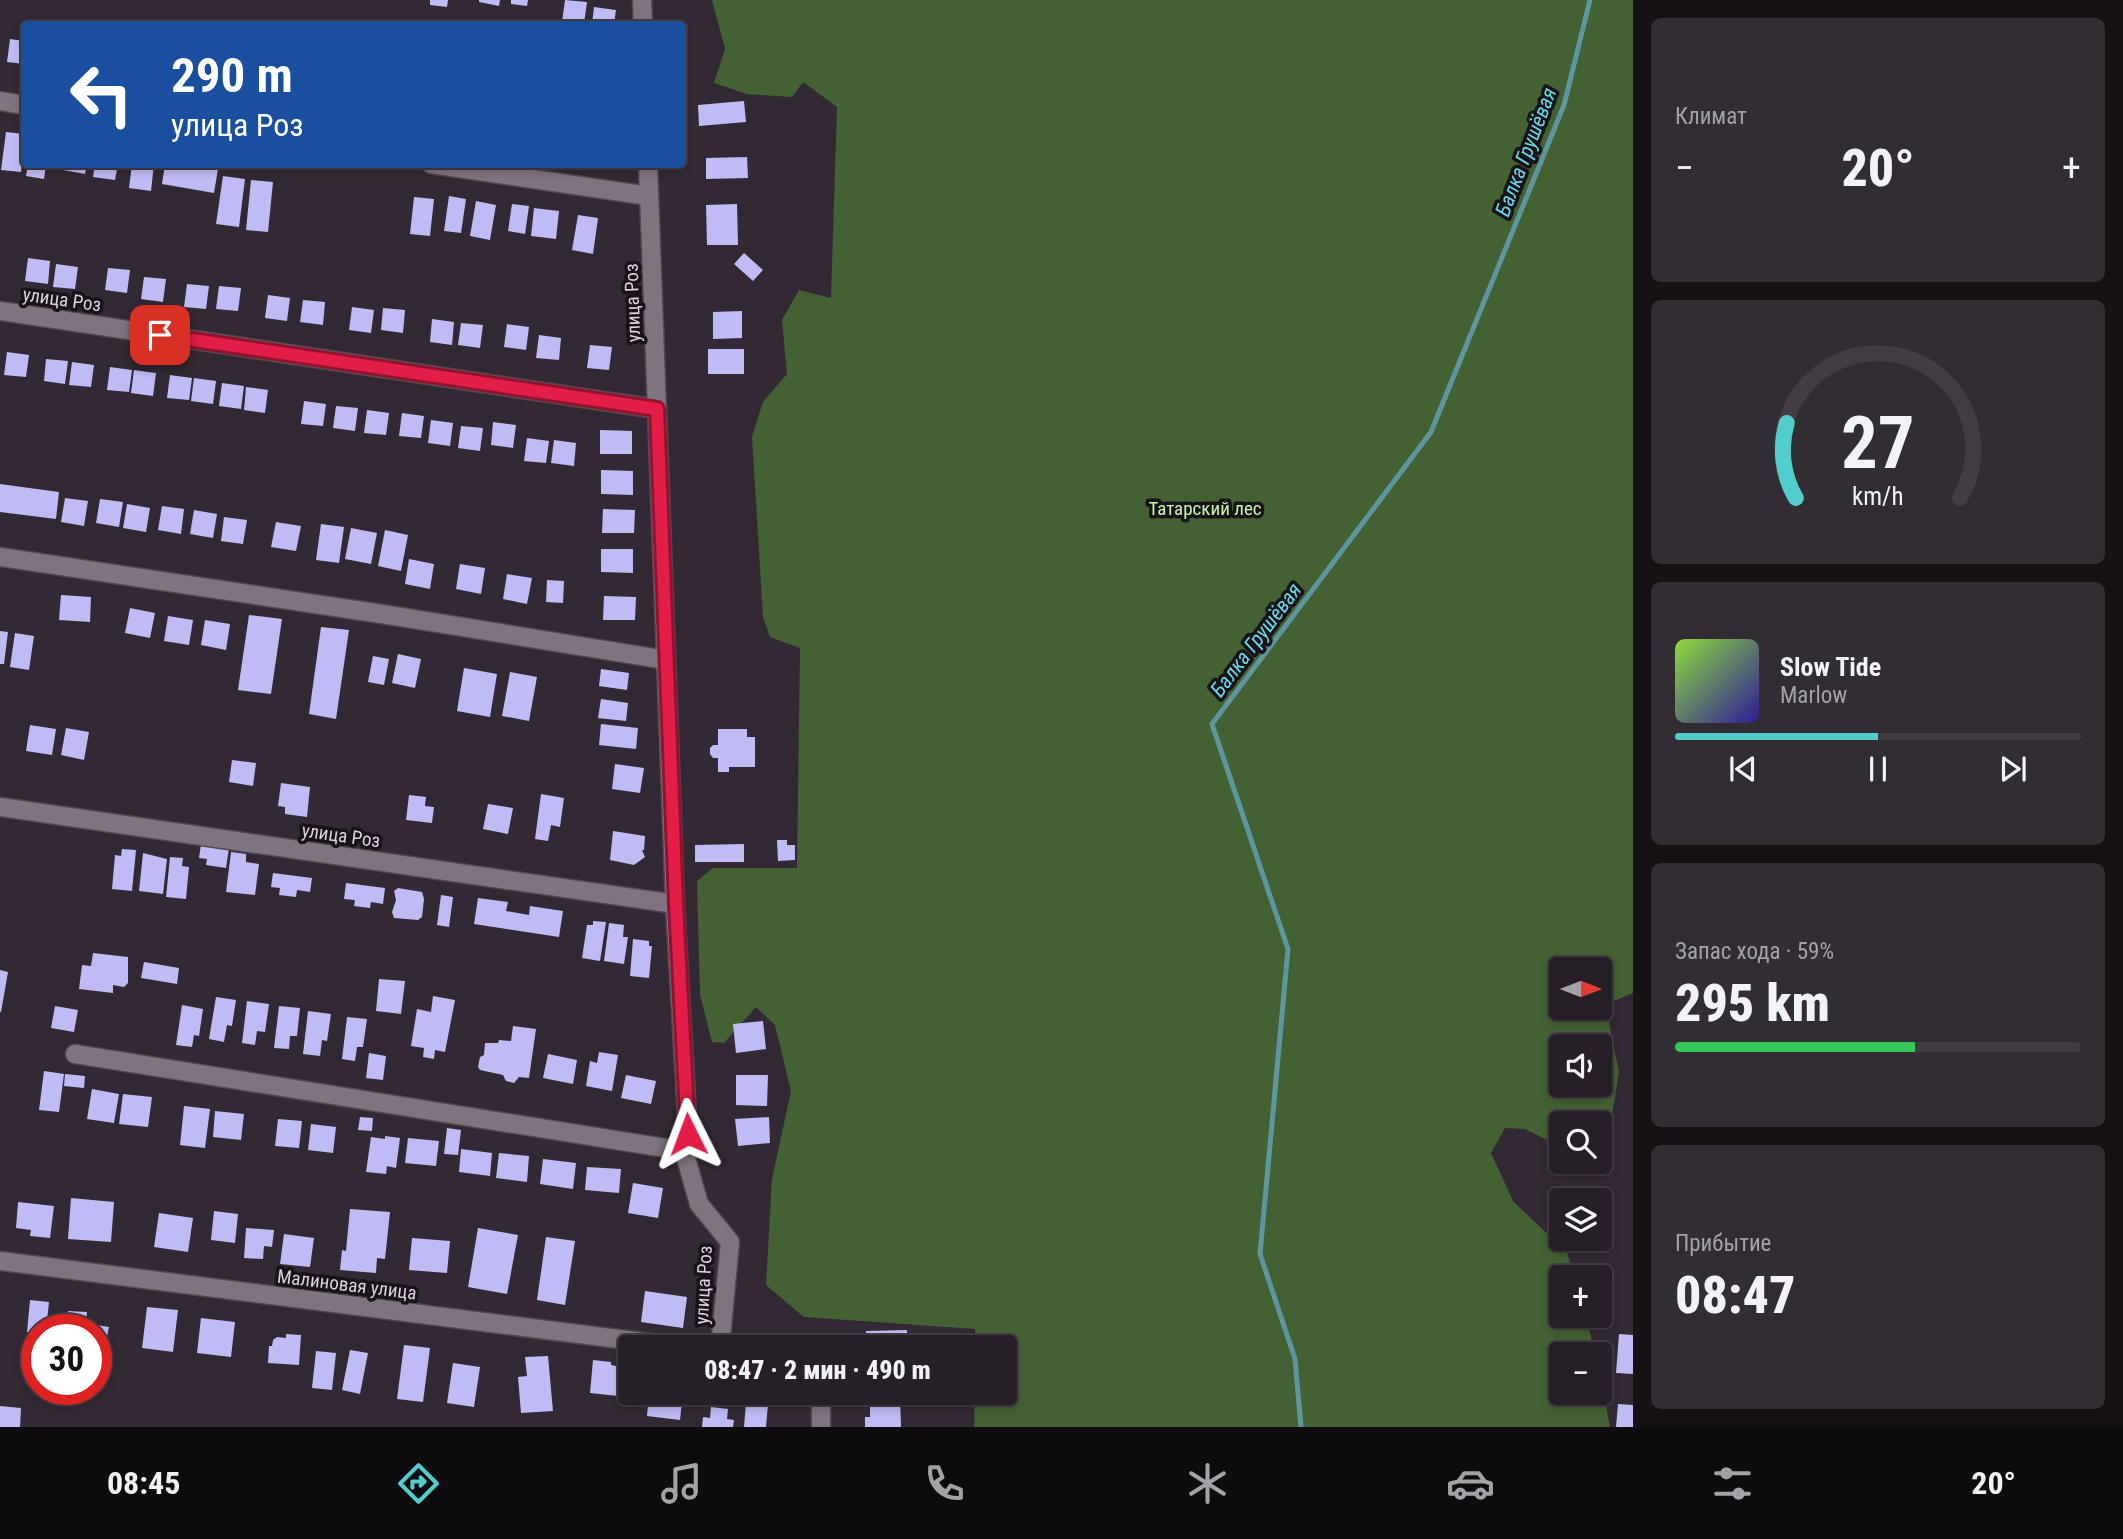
<!DOCTYPE html>
<html lang="ru">
<meta charset="utf-8">
<style>
body{margin:0;font-family:"Roboto Condensed",sans-serif;background:#322c33;color:#f1f3f6;height:100vh;display:flex;flex-direction:column;font-size:26px;white-space:nowrap}
*{box-sizing:border-box;margin:0}
p{font-size:23px;color:#a4a2a7}
.icon{flex:none;width:38px;height:38px;fill:none;stroke:currentColor;stroke-width:2;stroke-linecap:round;stroke-linejoin:round}
.map{position:relative;flex:1;overflow:hidden}
.side{display:flex;flex-direction:column;gap:18px;padding:18px;background:#151115;width:490px}
.side>*{flex:none}
.banner{position:absolute;left:21px;top:21px;width:665px;height:147px;border-radius:7px;box-shadow:0 4px 10px #0003,0 0 0 2px #423d44;background:#1a4fa0;color:#fff;overflow:hidden}
.needle{width:46px;rotate:90deg}
.controls{position:absolute;left:1549px;top:957px;display:grid;gap:14px}
.controls a{display:grid;place-items:center;width:63px;height:63px;border-radius:7px;background:#261f27;box-shadow:0 4px 10px #0003,0 0 0 2px #423d44;font-size:35px}
.speed{position:absolute;left:21px;top:1314px;display:flex;gap:14px;font-size:35px;font-weight:700;text-align:center}
.speed>*{display:grid;place-content:center;width:91px;height:91px;border-radius:50%;background:#261f27;box-shadow:0 4px 10px #0003,0 0 0 2px #423d44;line-height:1}
.speed .limit{border:10px solid #d22;background:#fff;color:#111}
.pin{position:absolute;display:grid;place-items:center;width:60px;height:60px;color:#fff;margin:-30px;border-radius:14px;box-shadow:0 4px 10px #0006}
.me{position:absolute;width:77px;margin:-38px;rotate:357deg;stroke-linejoin:round;filter:drop-shadow(0 0 5px #0008)}
.turn{display:flex;align-items:center;gap:24px;height:147px;padding:0 35px;font-size:32px}
.turn .icon{width:91px;height:91px;stroke-width:2.5}
.turn b{display:block;font-size:49px;line-height:60px}
.big{font-size:52px;font-weight:800;line-height:1.1}
.side .widget{flex:1;display:flex;flex-direction:column;justify-content:center;gap:10px;min-width:0;padding:0 24px;border-radius:10px;background:#322c33}
.side .dial{align-items:center;gap:0}
.dial svg{height:182px;overflow:visible;fill:none;stroke:#423d44;stroke-width:7;stroke-linecap:round;text-anchor:middle}
.dial text{fill:#f1f3f6;stroke:none}
.song{display:flex;align-items:center;gap:21px}
.cover{width:84px;height:84px;border-radius:10px;background:linear-gradient(135deg,hsl(90 70% 55%),hsl(250 70% 35%))}
.played{height:7px;border-radius:4px;background:linear-gradient(90deg,#52cdcd 50%,#423d44 50%)}
.keys{display:flex;justify-content:space-around;direction:ltr}
.heat{display:flex;justify-content:space-between;align-items:center;font-size:38px;direction:ltr}
.charge{height:10px;border-radius:5px;background:linear-gradient(90deg,#34c759 59%,#423d44 0)}
.trip{position:absolute;left:618px;top:1335px;width:399px;height:70px;border-radius:7px;background:#261f27;box-shadow:0 4px 10px #0003,0 0 0 2px #423d44;font-weight:800;line-height:70px;text-align:center}
.menu{display:flex;height:112px;justify-content:space-around;align-items:center;background:#0f0c10;color:#a4a2a7}
.menu .icon{width:49px;height:49px}
.menu .current{color:#52cdcd}
.menu b{font-size:32px;color:#f1f3f6}
main{display:flex;flex:1;min-height:0}
.map>svg:first-child{display:block}
.forest{fill:#436132;fill-rule:evenodd}
.lines{fill:none;stroke-linecap:round;stroke-linejoin:round}
.stream{stroke:#5e969f;stroke-width:5}
.building{fill:#bfbcf5}
.minor-casing{stroke:#504750;stroke-width:21}
.minor{stroke:#807380;stroke-width:18}
.route-casing{stroke:#92132f;stroke-width:18}
.route{stroke:#e11d48;stroke-width:12}
.labels{text-anchor:middle;stroke-width:7;stroke-linejoin:round;paint-order:stroke}
.street-label{font-size:19px;fill:#dad3da;stroke:#181318}
.park-label{font-size:19px;fill:#c6f5ab;stroke:#181318}
.water-label{font-size:21px;font-style:italic;fill:#64ddeb;stroke:#181318}
</style>
<main>
<div class="map">
<svg width="1633" height="1427" viewBox="0 0 1633 1427">
<rect width="100%" height="100%" fill="#332934"/>
<path class="forest" d="M712,0H1633V993L1614,1001L1609,1023L1619,1072L1610,1127L1600,1130V1124H1561V1140L1551,1142L1525,1129L1505,1128L1491,1153L1513,1201L1567,1253L1575,1277L1561,1278V1316H1586L1595,1354H1561V1393H1600V1374L1610,1427H974L975,1393H1004V1348L975,1347V1329L804,1317L766,1285L772,1179L791,1091L775,1025L756,1007L724,1043L712,1042L700,994L697,881L713,868H797L800,648L770,637L763,617L752,437L763,402L787,374L782,320L799,290L831,298L837,107L803,82L792,97L747,94L714,83L725,49ZM1561,970H1600V1008H1561ZM1561,1046H1600V1085H1561Z"/>
<g class="lines">
<polyline class="stream" points="1301,1427 1295,1359 1260,1254 1288,949 1212,724 1431,432 1564,105 1590,0"/>
</g>
<g class="building">
<polygon points="430,0 448,0 447,7 430,5"/>
<polygon points="479,0 500,0 499,6 479,2"/>
<polygon points="511,0 528,0 527,6 511,4"/>
<polygon points="565,0 587,2 584,24 562,22"/>
<polygon points="594,7 616,10 614,24 592,24"/>
<polygon points="10,39 24,41 24,64 7,62"/>
<polygon points="744,101 746,122 699,126 698,105"/>
<polygon points="6,132 24,134 21,172 1,170"/>
<polygon points="747,157 748,178 706,179 706,158"/>
<polygon points="28,164 46,164 44,179 26,176"/>
<polygon points="64,164 87,164 85,174 63,170"/>
<polygon points="95,164 118,164 115,180 93,177"/>
<polygon points="132,164 154,164 151,191 129,188"/>
<polygon points="165,164 188,164 218,169 214,193 162,184"/>
<polygon points="223,176 245,179 239,227 216,224"/>
<polygon points="251,180 273,182 268,232 246,230"/>
<polygon points="449,196 466,199 461,233 444,231"/>
<polygon points="414,197 434,199 430,236 410,234"/>
<polygon points="476,201 496,205 490,240 470,236"/>
<polygon points="512,204 529,206 525,234 508,231"/>
<polygon points="737,204 738,245 707,245 706,205"/>
<polygon points="534,208 559,211 556,239 531,236"/>
<polygon points="578,215 598,218 593,254 572,250"/>
<polygon points="744,253 763,270 753,281 734,264"/>
<polygon points="28,258 50,261 48,284 25,281"/>
<polygon points="56,264 78,267 75,289 53,287"/>
<polygon points="108,268 130,270 127,293 105,290"/>
<polygon points="144,277 166,279 163,302 141,299"/>
<polygon points="187,284 209,286 206,309 184,307"/>
<polygon points="219,286 241,288 238,311 216,309"/>
<polygon points="268,295 290,298 287,321 265,318"/>
<polygon points="303,300 325,302 323,325 300,322"/>
<polygon points="352,307 374,310 371,333 349,330"/>
<polygon points="383,308 405,310 403,333 381,330"/>
<polygon points="742,311 742,338 713,339 713,312"/>
<polygon points="432,319 454,322 452,345 430,342"/>
<polygon points="461,323 483,325 480,348 458,345"/>
<polygon points="507,324 529,327 526,350 504,347"/>
<polygon points="539,335 561,338 559,360 536,358"/>
<polygon points="590,345 612,347 609,370 587,368"/>
<rect x="708" y="349" width="36" height="25"/>
<polygon points="7,352 29,355 26,377 4,375"/>
<polygon points="46,359 68,361 65,384 44,381"/>
<polygon points="72,362 94,365 91,387 69,385"/>
<polygon points="110,367 132,370 129,392 107,390"/>
<polygon points="134,370 156,373 153,396 131,393"/>
<polygon points="170,375 192,378 189,400 167,398"/>
<polygon points="194,378 216,381 213,404 191,401"/>
<polygon points="222,383 244,386 241,409 219,406"/>
<polygon points="246,387 268,390 265,413 244,410"/>
<polygon points="304,401 326,404 323,426 301,424"/>
<polygon points="336,406 358,408 355,431 333,428"/>
<polygon points="367,410 389,413 386,435 364,433"/>
<polygon points="402,413 424,416 421,438 399,436"/>
<polygon points="431,420 453,423 450,446 428,443"/>
<polygon points="493,422 516,425 513,448 491,445"/>
<polygon points="461,426 483,428 480,451 458,448"/>
<polygon points="600,430 632,431 632,454 600,454"/>
<polygon points="527,438 549,441 546,463 524,461"/>
<polygon points="554,440 576,443 574,466 551,463"/>
<polygon points="601,470 633,471 633,495 601,494"/>
<polygon points="0,484 59,492 56,519 0,512"/>
<polygon points="65,498 88,501 84,526 61,522"/>
<polygon points="100,499 123,502 119,527 96,523"/>
<polygon points="127,504 150,508 146,532 123,528"/>
<polygon points="162,506 184,509 181,534 158,530"/>
<polygon points="603,509 635,510 634,533 602,533"/>
<polygon points="194,510 217,514 213,538 190,534"/>
<polygon points="224,517 247,520 243,544 221,541"/>
<polygon points="276,522 301,526 296,551 271,547"/>
<polygon points="321,524 344,527 339,563 316,560"/>
<polygon points="351,528 377,533 371,564 345,559"/>
<polygon points="385,530 408,535 401,571 378,566"/>
<polygon points="601,549 633,549 633,573 601,572"/>
<polygon points="409,559 434,564 430,589 405,584"/>
<polygon points="460,564 485,568 481,594 456,589"/>
<polygon points="507,574 532,578 527,604 503,599"/>
<polygon points="547,580 564,581 563,603 546,602"/>
<polygon points="61,595 91,597 90,622 59,620"/>
<polygon points="604,596 636,597 635,620 603,620"/>
<polygon points="130,608 155,613 150,638 125,633"/>
<polygon points="249,615 282,619 271,694 238,690"/>
<polygon points="168,616 193,620 189,645 164,641"/>
<polygon points="205,620 230,624 226,650 201,645"/>
<polygon points="321,627 349,630 336,719 309,714"/>
<polygon points="0,631 8,632 4,664 0,664"/>
<polygon points="15,633 34,636 29,670 10,667"/>
<polygon points="398,654 421,659 415,688 392,683"/>
<polygon points="373,656 389,659 384,685 368,682"/>
<polygon points="464,668 497,674 490,717 457,711"/>
<polygon points="601,669 629,673 627,690 599,686"/>
<polygon points="510,672 537,677 529,721 502,716"/>
<polygon points="601,699 628,703 626,721 598,718"/>
<polygon points="601,724 638,728 636,749 599,745"/>
<polygon points="30,725 56,729 52,755 26,751"/>
<polygon points="66,728 89,732 84,760 61,755"/>
<polygon points="718,729 747,729 747,737 755,737 755,767 729,767 729,772 718,772 718,758 713,758 710,754 710,748 713,745 718,745"/>
<polygon points="232,760 256,763 253,786 229,782"/>
<polygon points="615,764 644,768 640,793 612,789"/>
<polygon points="281,783 310,787 307,817 285,814 285,807 278,806"/>
<polygon points="541,794 564,798 560,827 551,825 548,841 535,839"/>
<polygon points="409,795 426,797 425,806 434,807 432,823 406,820"/>
<polygon points="488,804 513,808 508,834 483,829"/>
<polygon points="613,831 645,836 644,850 642,850 645,857 634,865 610,860"/>
<polygon points="777,840 787,840 787,845 795,845 795,860 778,861"/>
<polygon points="201,844 229,848 226,868 206,865 207,859 199,858"/>
<polygon points="744,844 744,862 695,862 695,845"/>
<polygon points="122,849 136,850 132,891 112,889 115,855 121,856"/>
<polygon points="231,852 246,854 246,862 259,864 255,895 226,892"/>
<polygon points="143,853 167,859 163,894 139,891"/>
<polygon points="170,857 183,858 182,866 189,867 186,899 166,897"/>
<polygon points="273,873 312,878 310,892 297,890 296,897 279,895 280,888 271,887"/>
<polygon points="346,883 385,888 383,904 371,902 370,908 354,906 355,900 344,899"/>
<polygon points="398,888 422,892 424,899 422,917 418,920 394,918 392,912 396,900 394,891"/>
<polygon points="441,895 453,897 449,927 437,925"/>
<polygon points="478,898 508,902 506,911 529,915 530,906 563,911 559,937 474,924"/>
<polygon points="593,921 606,922 600,961 582,958 587,925 593,925"/>
<polygon points="609,923 624,925 623,937 628,937 624,964 604,961"/>
<polygon points="633,939 649,941 649,946 652,946 649,978 630,976"/>
<polygon points="93,953 128,957 128,983 124,987 113,985 113,993 79,989 82,965 91,966"/>
<polygon points="144,962 179,968 177,984 141,978"/>
<polygon points="0,970 8,972 1,1012 0,1012"/>
<polygon points="379,979 405,981 401,1014 376,1011"/>
<polygon points="433,996 455,1000 445,1052 435,1050 434,1059 423,1057 424,1048 411,1046 417,1009 431,1012"/>
<polygon points="216,997 236,1000 232,1026 227,1025 224,1042 209,1039"/>
<polygon points="247,1001 269,1004 265,1032 257,1031 255,1045 242,1043"/>
<polygon points="182,1005 203,1009 199,1036 194,1035 192,1047 176,1045"/>
<polygon points="55,1006 78,1010 74,1032 51,1028"/>
<polygon points="279,1006 300,1008 297,1036 290,1036 289,1049 274,1048"/>
<polygon points="308,1011 331,1014 327,1041 322,1040 320,1056 303,1054"/>
<polygon points="347,1017 367,1019 363,1047 357,1047 355,1061 342,1059"/>
<polygon points="763,1021 766,1049 736,1053 733,1024"/>
<polygon points="513,1026 536,1029 529,1078 519,1077 514,1083 506,1081 503,1075 480,1070 478,1067 480,1057 484,1055 485,1043 498,1043 499,1040 511,1041"/>
<polygon points="599,1052 618,1055 612,1091 586,1086 590,1061 597,1063"/>
<polygon points="369,1053 386,1056 383,1080 366,1078"/>
<polygon points="548,1054 577,1060 573,1084 543,1078"/>
<polygon points="44,1071 64,1074 59,1112 39,1110"/>
<polygon points="65,1074 85,1076 84,1088 64,1086"/>
<polygon points="626,1075 656,1081 651,1104 621,1098"/>
<polygon points="736,1075 768,1075 767,1106 736,1105"/>
<polygon points="92,1089 119,1094 114,1123 87,1119"/>
<polygon points="123,1094 152,1097 148,1127 119,1124"/>
<polygon points="184,1106 210,1109 205,1148 180,1145"/>
<polygon points="215,1111 244,1114 241,1140 213,1137"/>
<polygon points="360,1117 373,1118 372,1131 358,1130"/>
<polygon points="769,1117 770,1143 738,1146 735,1119"/>
<polygon points="278,1119 302,1121 299,1148 275,1146"/>
<polygon points="311,1124 336,1127 333,1153 308,1150"/>
<polygon points="447,1128 461,1130 458,1155 444,1154"/>
<polygon points="385,1136 400,1138 396,1168 387,1166 386,1174 366,1172 371,1137 385,1139"/>
<polygon points="408,1138 439,1141 436,1166 405,1163"/>
<polygon points="461,1149 492,1153 490,1176 459,1172"/>
<polygon points="499,1153 529,1156 527,1182 496,1178"/>
<polygon points="543,1159 576,1163 573,1189 540,1184"/>
<polygon points="587,1167 621,1169 619,1193 585,1190"/>
<polygon points="633,1183 663,1188 658,1218 628,1213"/>
<polygon points="71,1198 114,1202 111,1242 68,1239"/>
<polygon points="18,1202 54,1206 50,1238 30,1236 31,1230 16,1228"/>
<polygon points="350,1209 390,1212 385,1259 377,1258 376,1273 340,1270 342,1250 346,1251"/>
<polygon points="214,1211 238,1214 235,1243 211,1240"/>
<polygon points="159,1213 193,1218 188,1252 154,1247"/>
<polygon points="246,1228 274,1230 272,1247 264,1246 263,1259 244,1258"/>
<polygon points="478,1228 518,1235 507,1294 468,1287"/>
<polygon points="284,1234 314,1238 310,1267 280,1264"/>
<polygon points="546,1237 575,1241 565,1305 537,1300"/>
<polygon points="412,1238 450,1241 447,1273 409,1270"/>
<polygon points="645,1291 687,1297 683,1328 641,1322"/>
<polygon points="30,1300 49,1302 46,1330 37,1330 37,1333 27,1332"/>
<polygon points="147,1307 178,1310 173,1352 142,1348"/>
<polygon points="68,1311 87,1312 85,1330 66,1330"/>
<polygon points="201,1318 235,1322 231,1357 197,1353"/>
<polygon points="91,1324 109,1327 103,1356 96,1354 96,1330 90,1330"/>
<polygon points="907,1330 907,1346 866,1348 866,1331"/>
<polygon points="286,1334 301,1335 299,1365 268,1363 269,1346 272,1346 273,1340 277,1337 286,1338"/>
<polygon points="1619,1334 1633,1335 1633,1374 1616,1373"/>
<polygon points="404,1345 430,1348 423,1402 397,1399"/>
<polygon points="350,1350 368,1353 360,1394 342,1390"/>
<polygon points="316,1351 336,1353 332,1390 312,1388"/>
<polygon points="548,1356 553,1411 521,1413 518,1377 527,1376 525,1357"/>
<polygon points="593,1360 611,1362 611,1365 621,1367 618,1396 590,1393"/>
<polygon points="453,1363 480,1367 474,1407 447,1403"/>
<polygon points="649,1393 683,1393 680,1420 647,1416"/>
<polygon points="900,1397 901,1427 865,1427 865,1417 870,1417 870,1398"/>
<polygon points="746,1402 768,1404 766,1427 744,1427"/>
<polygon points="1618,1404 1633,1405 1633,1427 1616,1427"/>
<polygon points="0,1406 21,1408 20,1427 0,1427"/>
<polygon points="711,1407 728,1409 727,1419 734,1420 733,1427 702,1427 703,1417 710,1418"/>
</g>
<g class="lines">
<defs>
<g id="minor">
<polyline points="642,0 643,24"/>
<polyline points="0,101 24,105"/>
<polyline points="431,164 649,196"/>
<polyline points="648,164 675,904 688,1134 684,1151 699,1204 730,1242 720,1348"/>
<polyline points="0,311 657,409"/>
<polyline points="0,557 382,614 666,660"/>
<polyline points="0,807 675,904"/>
<polyline points="75,1054 684,1151"/>
<polyline points="0,1261 690,1348"/>
<polyline points="821,1427 821,1393"/>
</g>
</defs>
<use href="#minor" class="minor-casing"/>
<use href="#minor" class="minor"/>
</g>
<g class="lines">
<defs>
<polyline id="route" points="160,335 657,409 676,904 688,1134"/>
</defs>
<use href="#route" class="route-casing"/>
<use href="#route" class="route"/>
</g>
<g class="labels">
<g class="street-label">
<text transform="translate(62 299) rotate(8)" y="7">улица Роз</text>
<text transform="translate(632 303) rotate(-92)" y="7">улица Роз</text>
<text transform="translate(341 835) rotate(8)" y="7">улица Роз</text>
<text transform="translate(347 1284) rotate(7)" y="7">Малиновая улица</text>
<text transform="translate(703 1285) rotate(-87)" y="7">улица Роз</text>
</g>
<g class="park-label">
<text x="1205" y="515">Татарский лес</text>
</g>
<g class="water-label">
<text transform="translate(1526 152) rotate(-69)" y="7">Балка Грушёвая</text>
<text transform="translate(1256 640) rotate(-53)" y="7">Балка Грушёвая</text>
</g>
</g>
</svg>
<div class="controls">
<a><svg class="needle" viewBox="-14 -14 28 28"><path d="M0-13l5 13h-10z" fill="#e53935"/><path d="M0 13l5-13h-10z" fill="#a4a2a7"/></svg></a>
<a><svg class="icon" aria-label="sound" viewBox="0 0 24 24"><path d="M4 9h4l5-4v14l-5-4H4zM17 9q2 3 0 6"/></svg></a>
<a><svg class="icon" aria-label="search" viewBox="0 0 24 24"><circle cx="10" cy="10" r="6"/><path d="M15 15l6 6"/></svg></a>
<a><svg class="icon" aria-label="layers" viewBox="0 0 24 24"><path d="M12 4l9 5-9 5-9-5zM3 14l9 5 9-5"/></svg></a>
<a>+</a>
<a>−</a>
</div>
<div class="speed"><div class="limit">30</div></div>
<div class="pin" style="left:160px;top:335px;background:#d93025"><svg class="icon" aria-label="arrive" viewBox="0 0 24 24"><path d="M6 21V4h12l-3 4 3 4H6"/></svg></div>
<svg class="me" style="left:688px;top:1134px" viewBox="-20 -20 40 40"><path d="M0-17L14 15 0 8-14 15z" fill="#e11d48" stroke="#fff" stroke-width="4"/></svg>
<div class="trip">08:47 · 2 мин · 490 m</div>
<div class="banner">
<div class="turn"><svg class="icon" aria-label="left" viewBox="0 0 24 24"><path d="M17 20v-9H6M10 6l-5 5 5 5"/></svg><div><b>290 m</b>улица Роз</div></div>
</div>
</div>
<section class="side">
<div class="widget"><p>Климат</p>
<div class="heat"><a>−</a><b class="big">20°</b><a>+</a></div>
</div>
<div class="widget dial"><svg viewBox="0 0 100 80">
<path d="M14 69A42 42 0 1 1 86 69"/>
<path d="M14 69A42 42 0 0 1 10 36" stroke="#52cdcd"/>
<text x="50" y="56" font-size="32" font-weight="700">27</text>
<text x="50" y="72" font-size="11">km/h</text>
</svg></div>
<div class="widget">
<div class="song"><i class="cover"></i><div><b>Slow Tide</b><p>Marlow</p></div></div>
<div class="played"></div>
<div class="keys"><svg class="icon" aria-label="previous" viewBox="0 0 24 24"><path d="M18 5L8 12l10 7zM5 5v14"/></svg><svg class="icon" aria-label="pause" viewBox="0 0 24 24"><path d="M8 5v14M16 5v14"/></svg><svg class="icon" aria-label="next" viewBox="0 0 24 24"><path d="M6 5l10 7-10 7zM19 5v14"/></svg></div>
</div>
<div class="widget"><p>Запас хода · 59%</p><b class="big">295 km</b><div class="charge"></div></div>
<div class="widget"><p>Прибытие</p><b class="big">08:47</b></div>
</section>
</main>
<nav class="menu">
<b>08:45</b>
<svg class="icon current" aria-label="directions" viewBox="0 0 24 24"><path d="M12 3l9 9-9 9-9-9zM9 14v-3h6M13 9l2 2-2 2"/></svg>
<svg class="icon" aria-label="music" viewBox="0 0 24 24"><path d="M9 18V5l10-2v13"/><circle cx="6" cy="18" r="3"/><circle cx="16" cy="16" r="3"/></svg>
<svg class="icon" aria-label="phone" viewBox="0 0 24 24"><path d="M5 4h4l2 5-3 2q2 4 5 5l2-3 5 2v4C11 20 4 13 5 4z"/></svg>
<svg class="icon" aria-label="climate" viewBox="0 0 24 24"><path d="M12 3v18M4 7l16 10M4 17L20 7"/></svg>
<svg class="icon" aria-label="car" viewBox="0 0 24 24"><path d="M5 17H2v-5l4-1 3-4h7l3 4 3 1v5h-3M9 17h6M6 11h13"/><circle cx="7" cy="17" r="2"/><circle cx="17" cy="17" r="2"/></svg>
<svg class="icon" aria-label="filters" viewBox="0 0 24 24"><path d="M4 7h16M4 17h16"/><circle cx="9" cy="7" r="2"/><circle cx="15" cy="17" r="2"/></svg>
<b>20°</b>
</nav>
